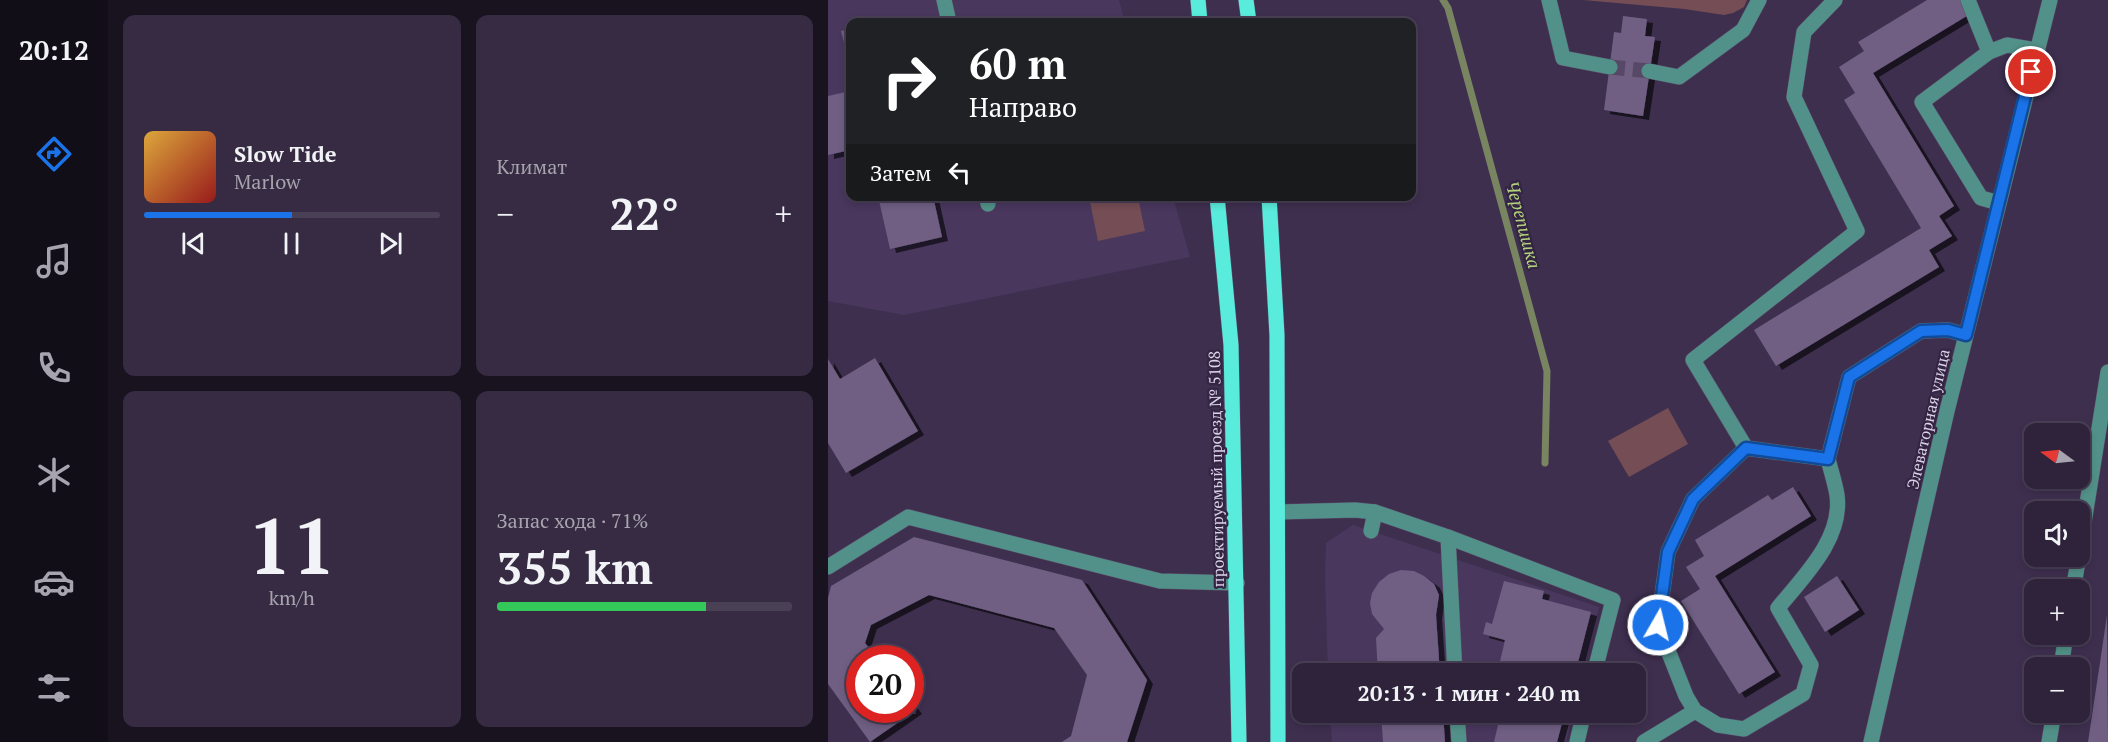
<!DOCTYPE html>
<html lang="ru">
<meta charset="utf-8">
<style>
body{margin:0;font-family:"PT Serif",serif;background:#362b42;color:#f1f3f6;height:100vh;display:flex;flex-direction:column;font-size:22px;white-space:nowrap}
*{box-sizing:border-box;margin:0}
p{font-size:20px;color:#a7a4af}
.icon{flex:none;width:33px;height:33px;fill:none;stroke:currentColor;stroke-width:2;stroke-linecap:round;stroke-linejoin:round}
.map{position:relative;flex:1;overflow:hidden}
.details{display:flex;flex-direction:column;gap:15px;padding:15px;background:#191320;width:720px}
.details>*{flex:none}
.guide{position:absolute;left:18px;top:18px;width:570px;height:183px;border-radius:12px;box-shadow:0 3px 9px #0003,0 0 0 2px #494055;background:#202124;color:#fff;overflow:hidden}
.needle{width:39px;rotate:285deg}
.controls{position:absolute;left:1196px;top:423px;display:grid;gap:12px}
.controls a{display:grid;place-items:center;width:66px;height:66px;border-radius:12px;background:#2e233b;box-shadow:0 3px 9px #0003,0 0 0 2px #494055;font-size:30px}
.speed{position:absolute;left:18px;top:645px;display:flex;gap:12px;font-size:30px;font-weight:700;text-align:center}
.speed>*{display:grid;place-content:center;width:78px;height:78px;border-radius:50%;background:#2e233b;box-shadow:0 3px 9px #0003,0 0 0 2px #494055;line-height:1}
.speed .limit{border:9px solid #d22;background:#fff;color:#111}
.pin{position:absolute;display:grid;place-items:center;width:51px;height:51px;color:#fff;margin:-26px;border:3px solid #fff;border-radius:50%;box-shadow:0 2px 6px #0007}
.me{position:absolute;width:66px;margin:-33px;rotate:8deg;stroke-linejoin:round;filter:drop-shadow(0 0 4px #0008)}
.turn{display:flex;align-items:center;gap:21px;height:126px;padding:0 24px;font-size:27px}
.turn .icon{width:78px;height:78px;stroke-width:2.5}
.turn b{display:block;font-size:42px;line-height:51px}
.then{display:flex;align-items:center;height:57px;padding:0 24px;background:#0003;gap:12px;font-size:22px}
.big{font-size:45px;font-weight:800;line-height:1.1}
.details .card{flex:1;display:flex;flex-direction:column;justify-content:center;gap:9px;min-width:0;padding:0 21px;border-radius:12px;background:#362b42}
.details .dial{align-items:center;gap:0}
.dial b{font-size:78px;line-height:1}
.song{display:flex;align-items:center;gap:18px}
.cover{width:72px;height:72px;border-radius:9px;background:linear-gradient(135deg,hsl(40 70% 55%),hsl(0 70% 35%))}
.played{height:6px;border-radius:3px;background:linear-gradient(90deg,#1a73e8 50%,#494055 50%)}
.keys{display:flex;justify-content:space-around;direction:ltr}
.heat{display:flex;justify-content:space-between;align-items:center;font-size:33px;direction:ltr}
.charge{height:9px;border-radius:4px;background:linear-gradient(90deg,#34c759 71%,#494055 0)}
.details .tiles{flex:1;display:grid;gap:15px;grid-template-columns:repeat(2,1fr)}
.trip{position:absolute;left:464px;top:663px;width:354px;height:60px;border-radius:12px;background:#2e233b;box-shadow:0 3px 9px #0003,0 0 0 2px #494055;font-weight:800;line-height:60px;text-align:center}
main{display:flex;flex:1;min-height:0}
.menu{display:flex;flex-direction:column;width:108px;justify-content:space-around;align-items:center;background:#120e18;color:#a7a4af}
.menu .icon{width:42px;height:42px}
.menu .selected{color:#1a73e8}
.menu b{font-size:27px;color:#f1f3f6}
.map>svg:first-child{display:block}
.built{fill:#49375e}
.green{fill:#754d55}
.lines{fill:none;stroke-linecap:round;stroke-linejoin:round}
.stream{stroke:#798461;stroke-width:7}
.building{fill:#6f5f83;filter:url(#shadow)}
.minor-tunnel{stroke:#564866;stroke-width:15;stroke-dasharray:15 8;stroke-linecap:butt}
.minor-casing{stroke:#5a4d6a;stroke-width:16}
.major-casing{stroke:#5a4d6a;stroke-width:16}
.minor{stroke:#529189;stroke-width:15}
.major{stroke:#59ebdb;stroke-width:15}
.route-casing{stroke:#114b97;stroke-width:15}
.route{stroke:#1a73e8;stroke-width:10}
.labels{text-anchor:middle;stroke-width:4.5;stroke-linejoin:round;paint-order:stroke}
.street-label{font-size:16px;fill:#dbd3e7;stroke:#342544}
.water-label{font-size:18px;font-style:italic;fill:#b3d27b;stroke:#342544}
</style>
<main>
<nav class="menu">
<b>20:12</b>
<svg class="icon selected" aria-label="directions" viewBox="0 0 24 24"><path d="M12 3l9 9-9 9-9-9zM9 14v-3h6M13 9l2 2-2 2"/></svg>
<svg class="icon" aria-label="music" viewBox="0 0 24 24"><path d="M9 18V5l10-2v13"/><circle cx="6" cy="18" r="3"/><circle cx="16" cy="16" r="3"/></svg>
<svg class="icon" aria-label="phone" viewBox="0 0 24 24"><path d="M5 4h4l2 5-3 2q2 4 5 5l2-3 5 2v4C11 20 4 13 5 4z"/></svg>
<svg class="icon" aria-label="climate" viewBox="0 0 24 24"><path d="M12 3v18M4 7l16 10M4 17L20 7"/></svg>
<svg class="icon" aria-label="car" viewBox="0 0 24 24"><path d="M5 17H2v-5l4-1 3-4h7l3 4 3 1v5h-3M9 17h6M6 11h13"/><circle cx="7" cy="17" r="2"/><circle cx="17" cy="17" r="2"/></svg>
<svg class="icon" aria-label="filters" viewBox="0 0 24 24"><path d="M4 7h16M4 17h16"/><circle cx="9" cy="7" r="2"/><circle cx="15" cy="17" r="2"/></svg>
</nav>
<section class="details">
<div class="tiles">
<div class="card">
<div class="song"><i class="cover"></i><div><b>Slow Tide</b><p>Marlow</p></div></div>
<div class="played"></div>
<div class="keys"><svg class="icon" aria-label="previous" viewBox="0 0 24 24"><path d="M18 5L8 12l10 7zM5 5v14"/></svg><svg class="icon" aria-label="pause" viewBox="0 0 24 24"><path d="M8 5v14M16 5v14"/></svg><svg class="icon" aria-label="next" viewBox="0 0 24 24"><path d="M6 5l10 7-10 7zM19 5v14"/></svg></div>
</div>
<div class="card"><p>Климат</p>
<div class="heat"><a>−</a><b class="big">22°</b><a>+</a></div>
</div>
<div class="card dial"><b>11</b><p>km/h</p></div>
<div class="card"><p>Запас хода · 71%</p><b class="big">355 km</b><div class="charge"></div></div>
</div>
</section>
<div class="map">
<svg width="1280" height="742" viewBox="0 0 1280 742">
<defs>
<filter id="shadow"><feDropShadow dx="6" dy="4" stdDeviation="0" flood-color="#0009"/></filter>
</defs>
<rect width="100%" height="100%" fill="#3e2f4f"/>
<g class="built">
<polygon points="0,0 291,0 297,22 22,22 22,196 345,197 362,257 76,315 0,301"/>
<polygon points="525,525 771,607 755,673 500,673 497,576 498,543"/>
<polygon points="502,713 745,713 738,742 504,742"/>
</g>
<g class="green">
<polygon points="755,0 919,0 916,7 905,13 896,15 856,9"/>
<polygon points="261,197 310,197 317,231 270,241"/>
<polygon points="840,408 860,444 801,477 780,441"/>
</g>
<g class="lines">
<polyline class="stream" points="615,0 620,8 719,371 717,463"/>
</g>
<g class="building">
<polygon points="1099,0 1133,0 1142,14 1045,73 1126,206 1111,216 1124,236 1101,250 1111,267 948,366 926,330 1093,228 1016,100 1027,93 1011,67 1036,51 1030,42"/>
<polygon points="795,16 819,19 817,36 827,37 815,116 776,110 786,32 793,33"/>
<polygon points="22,29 22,66 13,31"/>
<polygon points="22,91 22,150 0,155 0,96"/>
<polygon points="50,196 105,196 114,237 62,249"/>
<polygon points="47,358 90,431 18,473 0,443 0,359 12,379"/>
<polygon points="965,487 983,516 887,576 947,672 911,694 853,601 872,589 858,567 876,556 867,540 940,495 944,500"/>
<polygon points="86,537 254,580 319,680 299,742 234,742 243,736 259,675 226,628 101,595 43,625 37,643 49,658 32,658 32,710 82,710 82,702 88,710 42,742 0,684 0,598 3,586"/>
<polygon points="573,570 586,571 596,576 606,584 611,595 608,615 612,674 550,674 548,638 556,629 544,614 542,603 544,593 551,582 561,574"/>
<polygon points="1009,576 1031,610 997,632 976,597"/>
<polygon points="676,581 716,591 714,599 763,612 747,674 669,674 677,640 655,634 658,622 664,624"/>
<polygon points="1279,615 1280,742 1260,742 1273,656"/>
<polygon points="553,712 615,712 617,742 555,742"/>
<polygon points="673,712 737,712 729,742 666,742"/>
</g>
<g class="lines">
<polyline class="minor-tunnel" points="782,67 821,71"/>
<defs>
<g id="minor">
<polyline points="116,0 121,22"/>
<polyline points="721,0 735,58 782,67"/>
<polyline points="1007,0 976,32 966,97 1029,231 865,360 918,448 1000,459 1021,377 1093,331 1120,330 1138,335"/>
<polyline points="1140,0 1161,52"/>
<polyline points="821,71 851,77 915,30 931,0"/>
<polyline points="159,196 160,204"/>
<polyline points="1171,203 1153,198 1094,102 1161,52 1179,45 1209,50"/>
<path d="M918,448L865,499L840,552L830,625L858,696L867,711L890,725L916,729L975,694L983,665L950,608C975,577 1015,539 1009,495C1007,483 1003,471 1000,459"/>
<polyline points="450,512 527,510 547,512 620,537 785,600 766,674"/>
<polyline points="543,531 547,512"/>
<polyline points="620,537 627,674"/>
<polyline points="1251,554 1280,372"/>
<polyline points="0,567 80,517 332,581 409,583"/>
<polyline points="1245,590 1251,556"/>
<polyline points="1233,668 1238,634"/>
<polyline points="629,712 631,742"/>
<polyline points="749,742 756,712"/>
<polyline points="816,742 867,711"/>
<polyline points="1043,742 1119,411 1222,0"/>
<polyline points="1221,742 1226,712"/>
</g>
<g id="major">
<polyline points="370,0 372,22"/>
<polyline points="418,0 421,22"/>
<polyline points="389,196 403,345 411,742"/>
<polyline points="441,196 449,335 450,742"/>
</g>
</defs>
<use href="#minor" class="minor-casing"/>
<use href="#major" class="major-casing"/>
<use href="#minor" class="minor"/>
<use href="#major" class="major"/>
</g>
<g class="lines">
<defs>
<polyline id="route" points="830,625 840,552 865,499 918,448 1000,459 1021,377 1093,331 1120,330 1138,335 1203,72"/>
</defs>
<use href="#route" class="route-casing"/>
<use href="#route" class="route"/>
</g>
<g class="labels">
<g class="street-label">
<text transform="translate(1100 419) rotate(-77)" y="6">Элеваторная улица</text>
<text transform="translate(388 469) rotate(-91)" y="6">проектируемый проезд № 5108</text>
</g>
<g class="water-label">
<text transform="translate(695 225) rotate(75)" y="6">Черепишка</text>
</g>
</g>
</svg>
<div class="controls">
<a><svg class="needle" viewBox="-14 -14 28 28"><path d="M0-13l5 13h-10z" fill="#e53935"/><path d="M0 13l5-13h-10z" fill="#a7a4af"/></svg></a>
<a><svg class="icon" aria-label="sound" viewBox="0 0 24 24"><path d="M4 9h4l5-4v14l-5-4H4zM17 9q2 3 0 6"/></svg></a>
<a>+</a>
<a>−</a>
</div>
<div class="speed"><div class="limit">20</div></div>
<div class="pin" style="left:1203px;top:72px;background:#d93025"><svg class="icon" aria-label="arrive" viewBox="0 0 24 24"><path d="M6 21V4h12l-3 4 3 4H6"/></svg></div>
<svg class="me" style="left:830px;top:625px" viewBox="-20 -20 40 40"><circle r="17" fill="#1a73e8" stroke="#fff" stroke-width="3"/><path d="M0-11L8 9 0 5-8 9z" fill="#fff"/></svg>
<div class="trip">20:13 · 1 мин · 240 m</div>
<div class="guide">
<div class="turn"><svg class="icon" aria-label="right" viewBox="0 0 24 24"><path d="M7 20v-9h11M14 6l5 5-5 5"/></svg><div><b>60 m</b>Направо</div></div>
<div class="then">Затем<svg class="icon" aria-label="left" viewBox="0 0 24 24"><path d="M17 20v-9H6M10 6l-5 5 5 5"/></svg></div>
</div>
</div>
</main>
